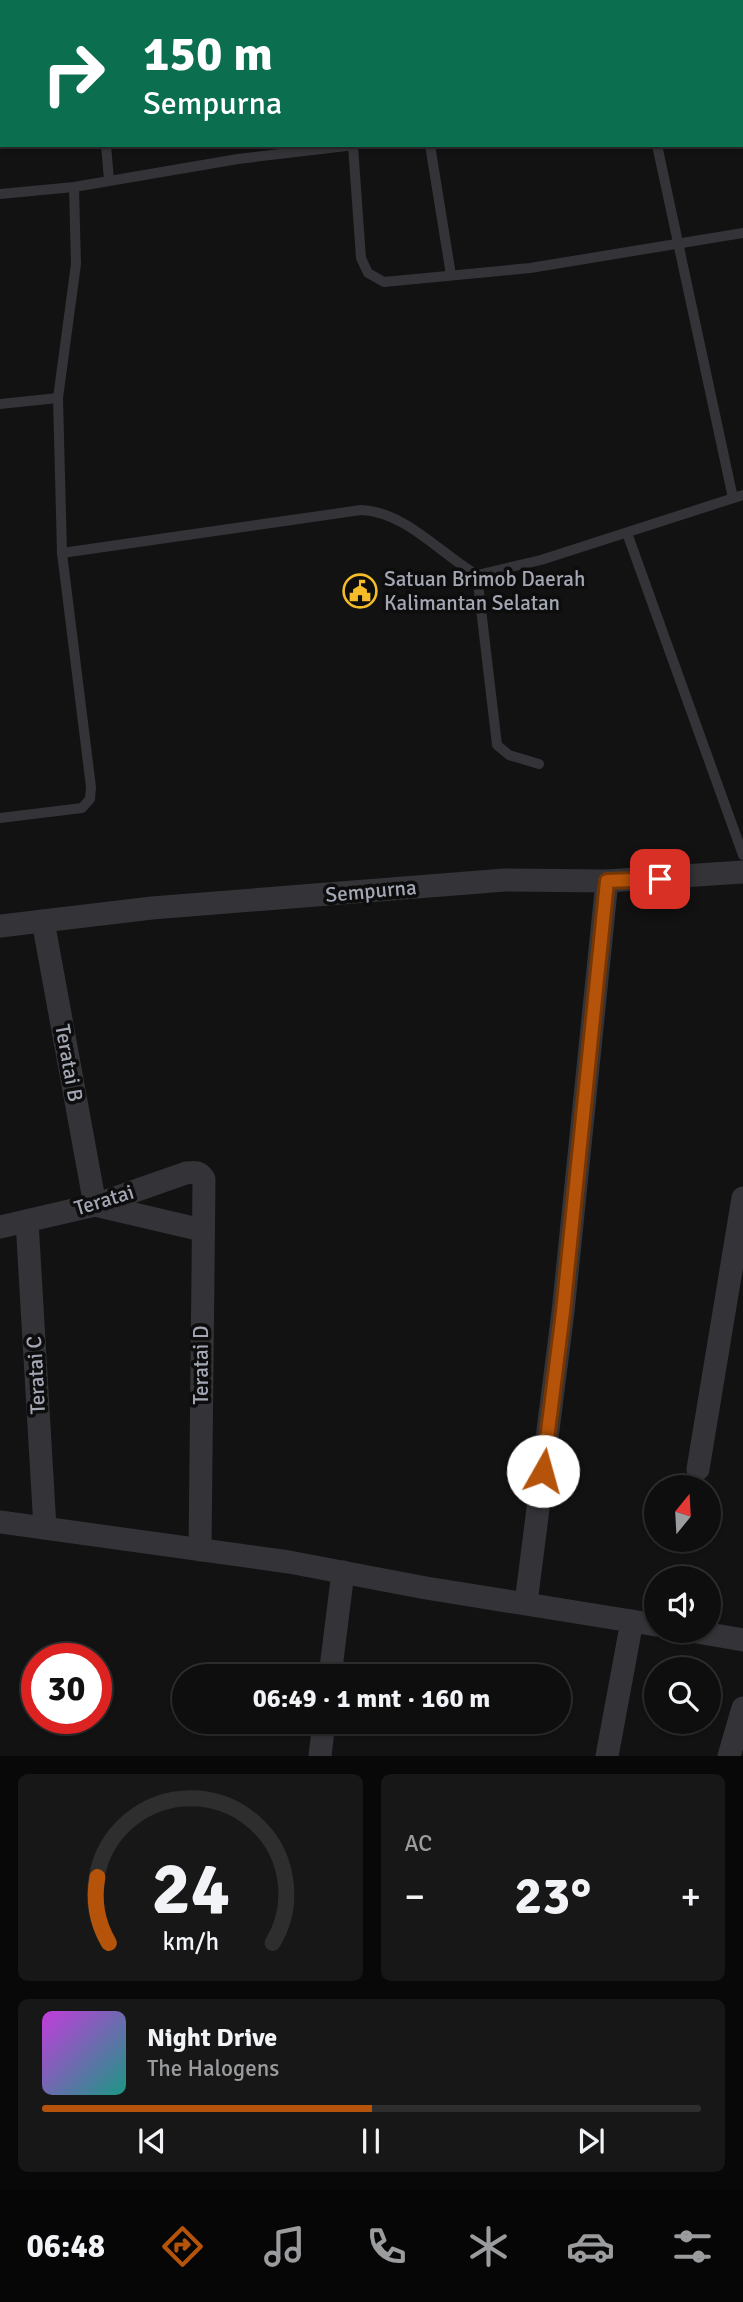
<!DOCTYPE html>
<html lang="id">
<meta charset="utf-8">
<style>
body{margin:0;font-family:Signika,sans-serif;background:#171717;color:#f1f3f6;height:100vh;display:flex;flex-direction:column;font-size:26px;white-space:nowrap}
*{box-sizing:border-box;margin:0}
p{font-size:23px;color:#9b9c9e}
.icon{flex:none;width:38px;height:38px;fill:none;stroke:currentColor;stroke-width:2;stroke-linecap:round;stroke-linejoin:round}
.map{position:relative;height:1756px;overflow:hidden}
.drawer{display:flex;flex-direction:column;gap:18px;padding:18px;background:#080808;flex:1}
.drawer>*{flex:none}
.top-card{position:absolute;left:0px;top:0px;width:744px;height:147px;box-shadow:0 2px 5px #0004,0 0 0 2px #2e2e2e;background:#0b6e4f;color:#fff;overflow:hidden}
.needle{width:46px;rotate:18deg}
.buttons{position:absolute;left:644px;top:1475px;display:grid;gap:14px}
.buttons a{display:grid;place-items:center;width:77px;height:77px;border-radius:50%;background:#0e0e0e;box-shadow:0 2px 5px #0004,0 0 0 2px #2e2e2e;font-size:35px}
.speed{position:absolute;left:21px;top:1643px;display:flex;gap:14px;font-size:35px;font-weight:700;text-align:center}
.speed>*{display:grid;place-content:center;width:91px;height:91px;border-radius:50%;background:#0e0e0e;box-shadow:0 2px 5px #0004,0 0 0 2px #2e2e2e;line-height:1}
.speed .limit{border:10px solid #d22;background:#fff;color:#111}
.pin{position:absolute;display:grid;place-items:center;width:60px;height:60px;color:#fff;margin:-30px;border-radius:14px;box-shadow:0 4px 10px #0006}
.me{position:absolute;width:77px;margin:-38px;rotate:7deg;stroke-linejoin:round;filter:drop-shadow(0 0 5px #0008)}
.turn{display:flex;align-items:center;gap:24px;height:147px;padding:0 28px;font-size:32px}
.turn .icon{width:91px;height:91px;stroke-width:2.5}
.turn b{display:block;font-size:49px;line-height:60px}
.big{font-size:52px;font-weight:700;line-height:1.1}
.drawer .card{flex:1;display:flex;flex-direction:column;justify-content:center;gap:10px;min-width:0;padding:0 24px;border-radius:10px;background:#171717}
.drawer .dial{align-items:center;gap:0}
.dial svg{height:182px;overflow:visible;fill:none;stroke:#2e2e2e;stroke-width:7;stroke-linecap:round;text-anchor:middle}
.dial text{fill:#f1f3f6;stroke:none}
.song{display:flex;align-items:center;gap:21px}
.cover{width:84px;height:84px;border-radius:10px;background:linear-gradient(135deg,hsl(290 70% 55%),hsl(170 70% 35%))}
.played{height:7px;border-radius:4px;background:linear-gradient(90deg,#b45309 50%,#2e2e2e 50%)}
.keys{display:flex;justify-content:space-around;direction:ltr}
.heat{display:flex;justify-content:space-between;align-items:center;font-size:38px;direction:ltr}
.drawer .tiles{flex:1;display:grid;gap:18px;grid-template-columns:1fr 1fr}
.card:last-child{grid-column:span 2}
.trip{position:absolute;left:172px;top:1664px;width:399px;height:70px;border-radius:35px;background:#0e0e0e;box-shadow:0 2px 5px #0004,0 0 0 2px #2e2e2e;font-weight:700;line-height:70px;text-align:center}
.dock{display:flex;height:112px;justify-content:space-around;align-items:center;background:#060606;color:#9b9c9e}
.dock .icon{width:49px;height:49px}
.dock .active{color:#b45309}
.dock b{font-size:32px;color:#f1f3f6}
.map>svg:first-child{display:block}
.built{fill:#1e1e20}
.green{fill:#181e19}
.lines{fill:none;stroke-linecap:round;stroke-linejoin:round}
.lane{stroke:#333338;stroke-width:10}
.street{stroke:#333338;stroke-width:23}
.route-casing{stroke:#753606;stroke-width:18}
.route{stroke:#b45309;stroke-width:12}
.labels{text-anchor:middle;stroke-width:7;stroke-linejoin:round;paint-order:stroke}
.poi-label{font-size:21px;fill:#a3a7b4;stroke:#0d0d0e;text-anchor:start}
.street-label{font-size:21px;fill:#a3a7b4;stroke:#0d0d0e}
</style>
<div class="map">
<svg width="743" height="1756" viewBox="0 0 743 1756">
<rect width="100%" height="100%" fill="#121213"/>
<polygon class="built" points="0,0 43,2 2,2 0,111"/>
<polygon class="green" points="309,0 678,0 669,2"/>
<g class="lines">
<g class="lane">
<polyline points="94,0 94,2"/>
<polyline points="742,77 743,77"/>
<polyline points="106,145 109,180"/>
<polyline points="430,145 451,275"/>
<polyline points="657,145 733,498"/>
<polyline points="353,146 361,258 368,273 384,282 530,268 743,233"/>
<polyline points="0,194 74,187 238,159 355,145"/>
<polyline points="0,404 58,398"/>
<polyline points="627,533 743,855"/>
<path d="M62,553L361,510C406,512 439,553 477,575L541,560L743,495"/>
<polyline points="477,575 497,745 509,755 539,764"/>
<polyline points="0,818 82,808 90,799 91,787 62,553 58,398 76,264 74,187"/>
</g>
<g class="street">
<polyline points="43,921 95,1205 202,1230"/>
<polyline points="0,926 152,908 505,880 607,881 743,872"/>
<polyline points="27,1221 45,1528"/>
<path d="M0,1227L95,1205L186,1173C195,1172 199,1171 204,1179L200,1550"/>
<polyline points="698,1469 743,1198"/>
<polyline points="0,1522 289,1562 426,1588 656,1625"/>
<polyline points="526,1603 563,1312 607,881"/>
<polyline points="691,1631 743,1640"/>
<polyline points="330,1676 343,1572"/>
<polyline points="320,1756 324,1722"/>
<polyline points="607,1756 632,1621"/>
<polyline points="729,1756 743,1708"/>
</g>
</g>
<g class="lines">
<defs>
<polyline id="route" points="543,1471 563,1312 607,881 660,879"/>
</defs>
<use href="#route" class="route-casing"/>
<use href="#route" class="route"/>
</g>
<defs>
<symbol id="civic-ring" viewBox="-11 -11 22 22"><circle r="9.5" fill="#0d0d0e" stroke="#f5bb29" stroke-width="1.5"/><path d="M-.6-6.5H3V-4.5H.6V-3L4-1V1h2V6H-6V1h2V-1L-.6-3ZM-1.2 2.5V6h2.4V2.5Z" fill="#f5bb29"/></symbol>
</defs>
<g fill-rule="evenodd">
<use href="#civic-ring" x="341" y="572" width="38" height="38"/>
</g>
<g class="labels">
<g class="poi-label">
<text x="384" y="586">Satuan Brimob Daerah<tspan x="384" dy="24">Kalimantan Selatan</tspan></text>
</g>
<g class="street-label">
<text transform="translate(371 891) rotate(-5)" y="7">Sempurna</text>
<text transform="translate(69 1063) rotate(80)" y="7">Teratai B</text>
<text transform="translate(104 1200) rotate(-17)" y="7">Teratai</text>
<text transform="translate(201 1365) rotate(-90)" y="7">Teratai D</text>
<text transform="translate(36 1375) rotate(-93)" y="7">Teratai C</text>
</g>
</g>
</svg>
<div class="buttons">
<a><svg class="needle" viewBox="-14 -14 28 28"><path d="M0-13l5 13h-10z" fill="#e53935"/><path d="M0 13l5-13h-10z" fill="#9b9c9e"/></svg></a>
<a><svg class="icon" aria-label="sound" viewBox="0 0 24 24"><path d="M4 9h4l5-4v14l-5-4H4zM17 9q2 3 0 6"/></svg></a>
<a><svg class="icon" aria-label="search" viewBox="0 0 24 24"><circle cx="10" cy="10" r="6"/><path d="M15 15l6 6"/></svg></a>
</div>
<div class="speed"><div class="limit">30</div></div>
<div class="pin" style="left:660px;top:879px;background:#d93025"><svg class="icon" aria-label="arrive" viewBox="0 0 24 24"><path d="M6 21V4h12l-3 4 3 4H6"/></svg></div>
<svg class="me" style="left:543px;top:1471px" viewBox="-20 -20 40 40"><circle r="19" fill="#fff"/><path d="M0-13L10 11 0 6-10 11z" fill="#b45309"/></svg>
<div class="trip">06:49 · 1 mnt · 160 m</div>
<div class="top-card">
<div class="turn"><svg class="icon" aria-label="right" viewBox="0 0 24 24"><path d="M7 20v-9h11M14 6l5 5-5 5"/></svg><div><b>150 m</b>Sempurna</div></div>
</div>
</div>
<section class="drawer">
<div class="tiles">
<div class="card dial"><svg viewBox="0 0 100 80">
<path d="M14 69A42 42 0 1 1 86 69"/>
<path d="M14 69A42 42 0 0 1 9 40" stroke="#b45309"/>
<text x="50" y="56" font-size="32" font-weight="700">24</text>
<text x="50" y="72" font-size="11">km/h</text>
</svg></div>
<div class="card"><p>AC</p>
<div class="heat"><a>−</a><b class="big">23°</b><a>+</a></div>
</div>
<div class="card">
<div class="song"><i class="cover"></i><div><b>Night Drive</b><p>The Halogens</p></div></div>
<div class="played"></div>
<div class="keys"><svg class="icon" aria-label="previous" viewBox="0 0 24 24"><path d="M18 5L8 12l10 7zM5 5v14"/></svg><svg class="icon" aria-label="pause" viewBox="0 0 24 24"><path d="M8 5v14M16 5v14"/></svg><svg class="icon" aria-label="next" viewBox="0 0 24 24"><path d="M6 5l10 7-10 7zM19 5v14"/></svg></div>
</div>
</div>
</section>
<nav class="dock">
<b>06:48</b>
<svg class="icon active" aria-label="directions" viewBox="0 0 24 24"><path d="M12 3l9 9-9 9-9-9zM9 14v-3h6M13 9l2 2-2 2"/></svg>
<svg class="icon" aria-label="music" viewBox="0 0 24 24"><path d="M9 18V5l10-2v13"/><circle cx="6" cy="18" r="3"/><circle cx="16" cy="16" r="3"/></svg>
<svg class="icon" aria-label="phone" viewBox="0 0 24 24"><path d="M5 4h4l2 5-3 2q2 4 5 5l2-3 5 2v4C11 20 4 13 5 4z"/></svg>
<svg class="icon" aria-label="climate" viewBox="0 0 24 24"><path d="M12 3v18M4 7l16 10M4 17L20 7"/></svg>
<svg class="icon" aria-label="car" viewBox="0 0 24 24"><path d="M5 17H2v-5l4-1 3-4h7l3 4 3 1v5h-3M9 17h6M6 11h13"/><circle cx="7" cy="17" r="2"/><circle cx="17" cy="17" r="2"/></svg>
<svg class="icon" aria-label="filters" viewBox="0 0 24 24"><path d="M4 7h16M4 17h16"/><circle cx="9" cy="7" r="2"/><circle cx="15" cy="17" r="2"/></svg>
</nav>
